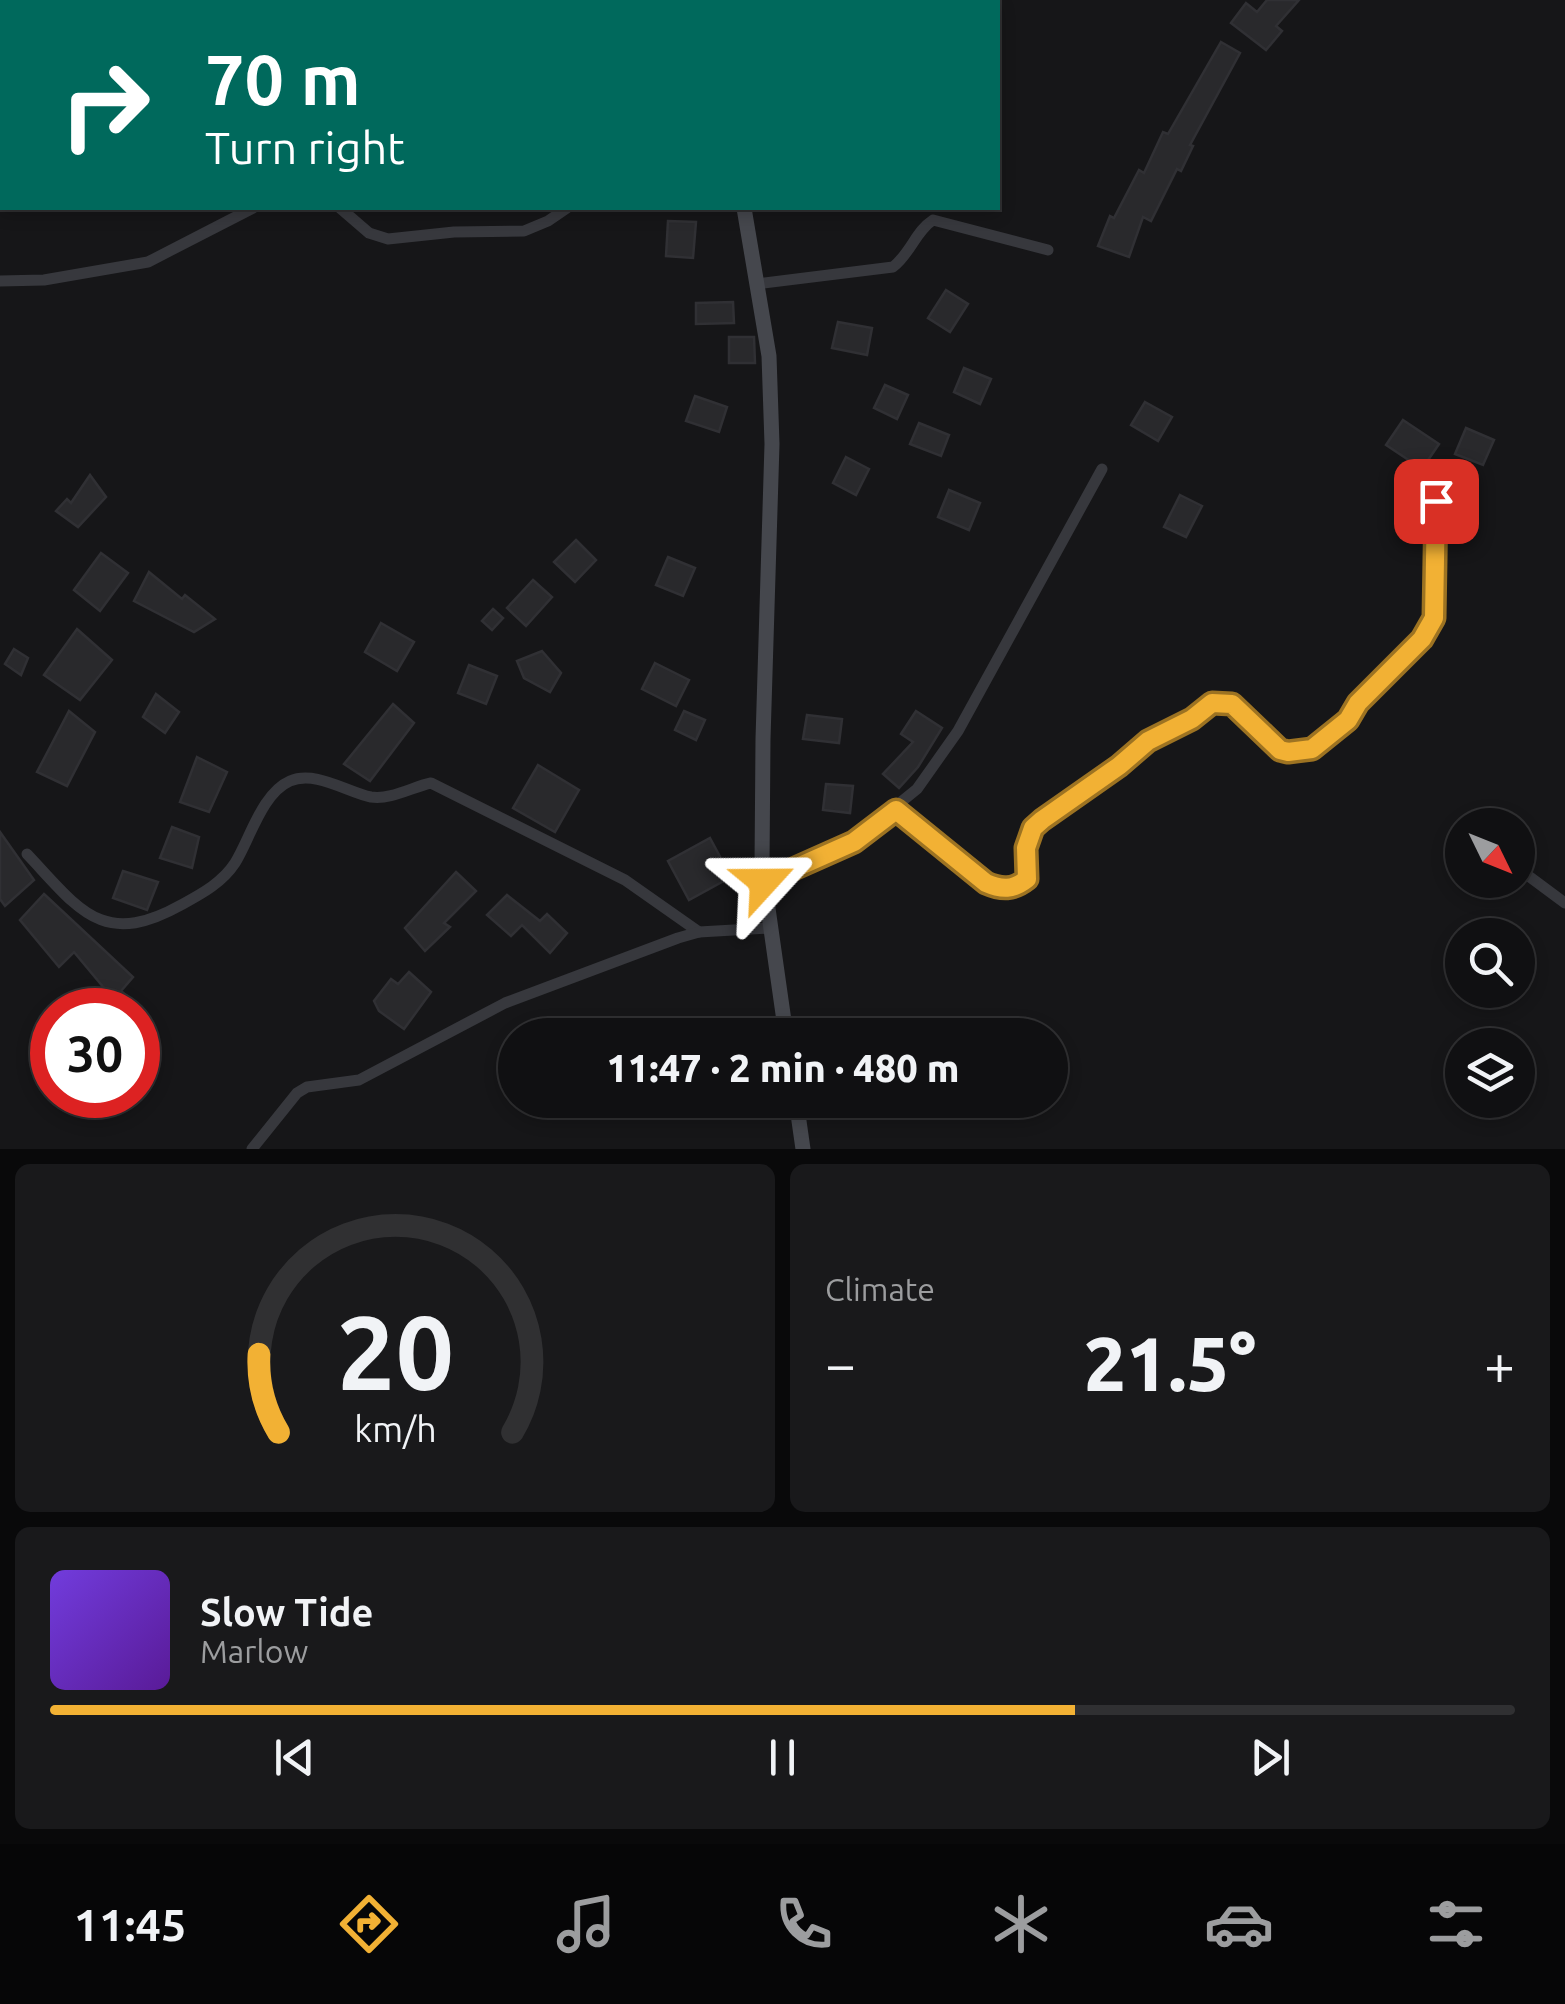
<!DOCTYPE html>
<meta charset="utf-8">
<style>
body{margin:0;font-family:Ubuntu,sans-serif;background:#19191b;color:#f1f3f6;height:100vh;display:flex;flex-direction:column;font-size:38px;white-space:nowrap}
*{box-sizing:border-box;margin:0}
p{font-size:32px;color:#9c9d9f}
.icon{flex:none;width:55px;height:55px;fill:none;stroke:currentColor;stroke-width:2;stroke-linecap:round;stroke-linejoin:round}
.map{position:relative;height:1149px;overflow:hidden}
.sheet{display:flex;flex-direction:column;gap:15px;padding:15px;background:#09090a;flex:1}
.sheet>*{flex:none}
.banner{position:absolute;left:0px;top:0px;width:1000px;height:210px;box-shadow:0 5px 15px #0003,0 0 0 2px #303032;background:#00695c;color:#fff;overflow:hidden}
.needle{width:65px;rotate:133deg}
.controls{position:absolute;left:1445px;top:808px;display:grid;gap:20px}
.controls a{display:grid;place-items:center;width:90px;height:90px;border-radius:50%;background:#101012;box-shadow:0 5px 15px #0003,0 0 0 2px #303032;font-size:50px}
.speed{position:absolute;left:30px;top:988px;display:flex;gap:20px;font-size:50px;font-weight:700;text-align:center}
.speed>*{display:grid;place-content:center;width:130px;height:130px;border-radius:50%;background:#101012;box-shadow:0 5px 15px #0003,0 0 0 2px #303032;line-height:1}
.speed .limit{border:15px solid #d22;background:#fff;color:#111}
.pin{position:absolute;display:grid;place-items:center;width:85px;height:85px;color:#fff;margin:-42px;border-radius:20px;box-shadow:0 5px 15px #0006}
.me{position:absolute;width:110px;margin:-55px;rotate:66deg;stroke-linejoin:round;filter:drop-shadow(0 0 8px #0008)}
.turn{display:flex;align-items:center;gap:35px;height:210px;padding:0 40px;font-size:45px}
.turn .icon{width:130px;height:130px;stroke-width:2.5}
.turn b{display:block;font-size:70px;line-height:85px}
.big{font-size:75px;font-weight:800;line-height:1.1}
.sheet .widget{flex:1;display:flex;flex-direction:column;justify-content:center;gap:15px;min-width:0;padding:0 35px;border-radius:15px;background:#19191b}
.sheet .dial{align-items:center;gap:0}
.dial svg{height:260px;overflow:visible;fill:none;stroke:#303032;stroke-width:7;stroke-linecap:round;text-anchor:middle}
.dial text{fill:#f1f3f6;stroke:none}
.song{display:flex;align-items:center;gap:30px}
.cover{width:120px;height:120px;border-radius:15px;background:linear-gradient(135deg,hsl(260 70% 55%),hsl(270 70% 35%))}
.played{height:10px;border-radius:5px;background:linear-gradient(90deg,#f2b134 70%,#303032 70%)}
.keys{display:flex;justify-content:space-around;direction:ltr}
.heat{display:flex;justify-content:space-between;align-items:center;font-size:55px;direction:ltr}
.sheet .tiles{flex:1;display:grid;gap:15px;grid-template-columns:1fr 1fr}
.widget:last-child{grid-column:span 2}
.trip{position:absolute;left:498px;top:1018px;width:570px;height:100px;border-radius:50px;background:#101012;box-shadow:0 5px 15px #0003,0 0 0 2px #303032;font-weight:800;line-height:100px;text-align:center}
.tabs{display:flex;height:160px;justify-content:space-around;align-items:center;background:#060607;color:#9c9d9f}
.tabs .icon{width:70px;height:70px}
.tabs .selected{color:#f2b134}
.tabs b{font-size:45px;color:#f1f3f6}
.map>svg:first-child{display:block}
.building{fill:#29292c;stroke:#303034;stroke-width:2.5}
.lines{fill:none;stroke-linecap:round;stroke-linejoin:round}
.street{stroke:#37383d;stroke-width:11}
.secondary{stroke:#45474d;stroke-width:15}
.route-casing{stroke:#9d7322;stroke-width:25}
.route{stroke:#f2b134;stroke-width:18}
</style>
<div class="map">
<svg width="1565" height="1149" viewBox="0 0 1565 1149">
<rect width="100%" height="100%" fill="#161618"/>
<g class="building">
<polygon points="1267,0 1299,0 1276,26 1282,31 1266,50 1231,23 1246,3 1257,12"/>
<polygon points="1221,42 1240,53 1190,145 1193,146 1181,171 1177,169 1151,221 1143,217 1129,257 1098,246 1110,216 1114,218 1139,170 1144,173 1163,132 1168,134"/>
<polygon points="668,221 696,222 693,258 666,256"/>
<polygon points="946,290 968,304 950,332 928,318"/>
<polygon points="733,302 734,323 696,324 696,303"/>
<polygon points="838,322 872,328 867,355 832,348"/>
<polygon points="729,337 754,337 755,363 729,363"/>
<polygon points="964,368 991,379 980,404 954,392"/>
<polygon points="885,385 908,395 897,419 874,408"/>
<polygon points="695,396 727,407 719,432 686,421"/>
<polygon points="1145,402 1172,417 1158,441 1131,425"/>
<polygon points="1403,420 1439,444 1422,469 1386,445"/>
<polygon points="919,423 949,435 941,456 910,444"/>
<polygon points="1466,428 1494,440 1483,465 1455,454"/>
<polygon points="846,457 869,469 856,495 833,483"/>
<polygon points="90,475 106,497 78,527 56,511 67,499 71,503"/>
<polygon points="949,490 980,503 969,530 938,517"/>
<polygon points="1180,495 1202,506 1186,537 1164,527"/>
<polygon points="576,540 596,560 575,582 554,562"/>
<polygon points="101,553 128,573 100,611 74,590"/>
<polygon points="668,557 695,568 683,596 656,585"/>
<polygon points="149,572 182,599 185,595 215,619 194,632 134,601"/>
<polygon points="533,580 552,597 526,626 507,608"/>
<polygon points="493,609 503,618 492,630 482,621"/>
<polygon points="381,623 414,642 397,671 365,652"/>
<polygon points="77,629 112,660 80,700 44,675"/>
<polygon points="14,649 28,658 21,675 5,664"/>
<polygon points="542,651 561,673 550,692 524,678 517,661"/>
<polygon points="655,663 689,680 676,706 642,689"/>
<polygon points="469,665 497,676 486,704 458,693"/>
<polygon points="156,694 179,712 165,733 143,717"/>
<polygon points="393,704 414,723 370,781 344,764"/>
<polygon points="69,711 95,732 67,786 37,772"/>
<polygon points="684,711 705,720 696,740 675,730"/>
<polygon points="916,711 942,728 918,767 899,788 883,774 913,742 901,734"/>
<polygon points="807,715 842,719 839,743 803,739"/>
<polygon points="197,757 227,772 209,812 180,802"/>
<polygon points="538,765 579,790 555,832 513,808"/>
<polygon points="826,784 853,786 850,813 823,810"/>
<polygon points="172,827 199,837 192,868 160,858"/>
<polygon points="0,832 34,880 5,906 0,899"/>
<polygon points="710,838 731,877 689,900 668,861"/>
<polygon points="123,871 158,882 147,910 113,898"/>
<polygon points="456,872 476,891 444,923 450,927 425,951 405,928"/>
<polygon points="44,894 133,977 121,991 143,1010 104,1010 114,1000 74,952 59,967 20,920"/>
<polygon points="507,895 540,921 547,914 567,933 550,953 522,925 511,936 487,915"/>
<polygon points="409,972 431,992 404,1029 379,1011 374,1001 391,979 398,984"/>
</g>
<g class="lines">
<g class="street">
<polyline points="340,208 369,233 388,239 454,232 524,231 548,221 567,208"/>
<polyline points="0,281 44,280 148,262 253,208"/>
<path d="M756,284L893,267C910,254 916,231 933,220L1048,250"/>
<polyline points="895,810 986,883 1011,889 1027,879 1026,848 1033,828 1042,821 1119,766 1147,741 1193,719 1212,703 1232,703 1280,750 1288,752 1312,749 1348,719 1358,703 1421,639 1433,618 1436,501"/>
<path d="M27,854C79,909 102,949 181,905C201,894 222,883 235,863C250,839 262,793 290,781C315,770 347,792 371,797C391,800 412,787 431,783L625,880L699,932"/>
<polyline points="1519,869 1565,903"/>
<polyline points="764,881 853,841 917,789 958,731 1102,469"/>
<polyline points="252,1149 297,1093 307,1087 359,1080 505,1003 678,938 699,932 770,928"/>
</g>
<g class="secondary">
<polyline points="729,2 729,0"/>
<polyline points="744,208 769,356 772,444 763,739 762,866 786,1035"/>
<polyline points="796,1100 803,1149"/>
</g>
</g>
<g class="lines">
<defs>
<path id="route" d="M764,882L854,842L896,810L986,883C1002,890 1013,890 1027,879L1026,848L1033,828L1042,820L1119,766L1148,741L1192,719L1212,703L1232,704L1280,750L1288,752L1312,749L1348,720L1358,703L1422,639L1434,618L1436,501"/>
</defs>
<use href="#route" class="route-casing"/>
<use href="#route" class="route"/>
</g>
</svg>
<div class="controls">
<a><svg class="needle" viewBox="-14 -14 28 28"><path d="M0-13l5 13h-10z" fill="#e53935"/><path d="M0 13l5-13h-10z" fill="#9c9d9f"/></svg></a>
<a><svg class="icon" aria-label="search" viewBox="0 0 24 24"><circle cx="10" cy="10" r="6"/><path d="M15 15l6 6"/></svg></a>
<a><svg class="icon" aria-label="layers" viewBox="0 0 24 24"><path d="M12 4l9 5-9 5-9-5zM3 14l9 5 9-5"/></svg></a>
</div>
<div class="speed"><div class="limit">30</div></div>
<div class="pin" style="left:1436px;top:501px;background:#d93025"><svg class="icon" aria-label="arrive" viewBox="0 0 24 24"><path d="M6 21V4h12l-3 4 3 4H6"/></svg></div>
<svg class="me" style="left:764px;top:882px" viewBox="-20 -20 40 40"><path d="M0-17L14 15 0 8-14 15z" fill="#f2b134" stroke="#fff" stroke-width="4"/></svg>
<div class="trip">11:47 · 2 min · 480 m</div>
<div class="banner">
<div class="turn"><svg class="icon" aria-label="right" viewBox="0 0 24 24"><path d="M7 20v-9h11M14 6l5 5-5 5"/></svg><div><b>70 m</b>Turn right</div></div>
</div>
</div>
<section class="sheet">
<div class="tiles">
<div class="widget dial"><svg viewBox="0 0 100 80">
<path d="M14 69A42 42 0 1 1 86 69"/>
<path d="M14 69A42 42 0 0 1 8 45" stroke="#f2b134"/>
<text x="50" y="56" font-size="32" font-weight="700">20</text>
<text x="50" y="72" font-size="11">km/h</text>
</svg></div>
<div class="widget"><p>Climate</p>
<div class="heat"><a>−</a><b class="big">21.5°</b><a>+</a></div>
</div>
<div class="widget">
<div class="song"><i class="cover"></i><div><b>Slow Tide</b><p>Marlow</p></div></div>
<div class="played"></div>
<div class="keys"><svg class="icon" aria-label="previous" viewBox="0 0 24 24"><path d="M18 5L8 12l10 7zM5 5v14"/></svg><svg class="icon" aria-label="pause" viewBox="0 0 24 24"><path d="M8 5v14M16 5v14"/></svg><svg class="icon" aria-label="next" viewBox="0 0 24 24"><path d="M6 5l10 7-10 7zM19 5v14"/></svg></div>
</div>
</div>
</section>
<nav class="tabs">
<b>11:45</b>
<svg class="icon selected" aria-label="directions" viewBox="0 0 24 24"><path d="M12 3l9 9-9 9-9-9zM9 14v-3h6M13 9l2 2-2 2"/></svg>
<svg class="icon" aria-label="music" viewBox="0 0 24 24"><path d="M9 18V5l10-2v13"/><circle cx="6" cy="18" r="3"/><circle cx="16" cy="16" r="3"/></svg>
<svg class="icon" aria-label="phone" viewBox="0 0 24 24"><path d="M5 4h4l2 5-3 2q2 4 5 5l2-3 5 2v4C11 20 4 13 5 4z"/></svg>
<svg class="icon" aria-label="climate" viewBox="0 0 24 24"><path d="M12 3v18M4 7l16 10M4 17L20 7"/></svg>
<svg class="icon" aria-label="car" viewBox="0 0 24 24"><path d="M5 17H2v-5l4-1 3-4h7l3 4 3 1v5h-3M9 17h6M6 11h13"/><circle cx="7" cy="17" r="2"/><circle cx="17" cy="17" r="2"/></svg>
<svg class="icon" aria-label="filters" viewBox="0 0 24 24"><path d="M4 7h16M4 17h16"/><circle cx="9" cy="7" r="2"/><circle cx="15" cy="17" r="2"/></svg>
</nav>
